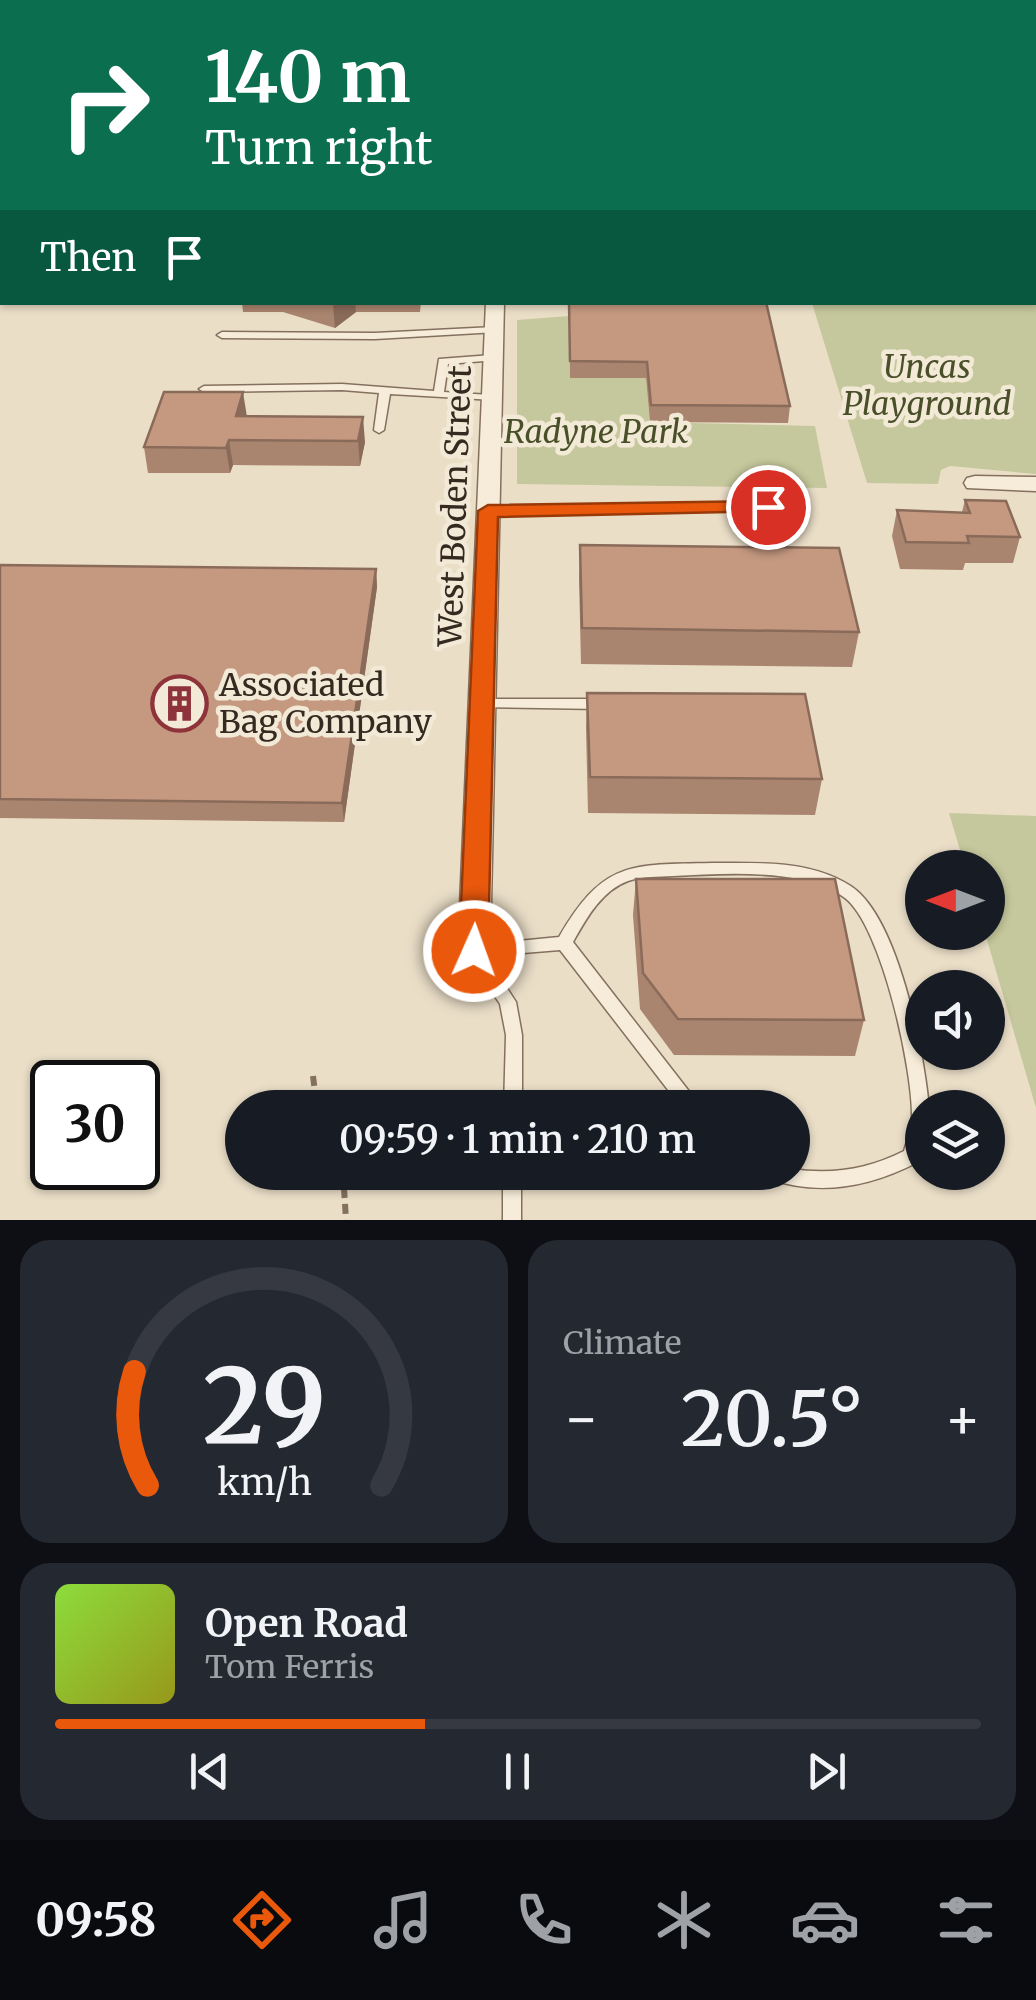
<!DOCTYPE html>
<meta charset="utf-8">
<style>
body{margin:0;font-family:Merriweather,serif;background:#242831;color:#f1f3f6;height:100vh;display:flex;flex-direction:column;font-size:38px;white-space:nowrap}
*{box-sizing:border-box;margin:0}
p{font-size:32px;color:#9ea1a6}
.icon{flex:none;width:55px;height:55px;fill:none;stroke:currentColor;stroke-width:2;stroke-linecap:round;stroke-linejoin:round}
.map{position:relative;height:1220px;overflow:hidden}
.drawer{display:flex;flex-direction:column;gap:20px;padding:20px;background:#0d0f14;flex:1}
.drawer>*{flex:none}
.hud{position:absolute;left:0px;top:0px;width:1038px;height:305px;box-shadow:0 2px 8px #0004;background:#0b6e4f;color:#fff;overflow:hidden}
.needle{width:65px;rotate:270deg}
.controls{position:absolute;left:905px;top:850px;display:grid;gap:20px}
.controls a{display:grid;place-items:center;width:100px;height:100px;border-radius:50%;background:#171b24;box-shadow:0 2px 8px #0004;font-size:50px}
.speed{position:absolute;left:30px;top:1060px;display:flex;gap:20px;font-size:50px;font-weight:700;text-align:center}
.speed>*{display:grid;place-content:center;width:130px;height:130px;border-radius:50%;background:#171b24;box-shadow:0 2px 8px #0004;line-height:1}
.speed .limit{border:5px solid #111;border-radius:15px;background:#fff;color:#111}
.pin{position:absolute;display:grid;place-items:center;width:85px;height:85px;color:#fff;margin:-42px;border:5px solid #fff;border-radius:50%;box-shadow:0 2px 10px #0007}
.me{position:absolute;width:110px;margin:-55px;rotate:2deg;stroke-linejoin:round;filter:drop-shadow(0 0 8px #0008)}
.turn{display:flex;align-items:center;gap:35px;height:210px;padding:0 40px;font-size:45px}
.turn .icon{width:130px;height:130px;stroke-width:2.5}
.turn b{display:block;font-size:70px;line-height:85px}
.then{display:flex;align-items:center;height:95px;padding:0 40px;background:#0003;gap:20px;font-size:38px}
.big{font-size:75px;font-weight:600;line-height:1.1}
.drawer .widget{flex:1;display:flex;flex-direction:column;justify-content:center;gap:15px;min-width:0;padding:0 35px;border-radius:30px;background:#242831}
.drawer .dial{align-items:center;gap:0}
.dial svg{height:260px;overflow:visible;fill:none;stroke:#363941;stroke-width:7;stroke-linecap:round;text-anchor:middle}
.dial text{fill:#f1f3f6;stroke:none}
.song{display:flex;align-items:center;gap:30px}
.cover{width:120px;height:120px;border-radius:15px;background:linear-gradient(135deg,hsl(90 70% 55%),hsl(60 70% 35%))}
.played{height:10px;border-radius:5px;background:linear-gradient(90deg,#ea580c 40%,#363941 40%)}
.keys{display:flex;justify-content:space-around;direction:ltr}
.heat{display:flex;justify-content:space-between;align-items:center;font-size:55px;direction:ltr}
.drawer .tiles{flex:1;display:grid;gap:20px;grid-template-columns:1fr 1fr}
.widget:last-child{grid-column:span 2}
.trip{position:absolute;left:225px;top:1090px;width:585px;height:100px;border-radius:50px;background:#171b24;box-shadow:0 2px 8px #0004;font-weight:600;line-height:100px;text-align:center}
.menu{display:flex;height:160px;justify-content:space-around;align-items:center;background:#090b0e;color:#9ea1a6}
.menu .icon{width:70px;height:70px}
.menu .active{color:#ea580c}
.menu b{font-size:45px;color:#f1f3f6}
.map>svg:first-child{display:block}
.green{fill:#c5c89c}
.lines{fill:none;stroke-linecap:round;stroke-linejoin:round}
.service-casing{stroke:#84705e;stroke-width:3}
.minor-casing{stroke:#84705e;stroke-width:3}
.primary-casing{stroke:#533f32;stroke-width:2}
.path{stroke:#84705e;stroke-width:6;stroke-dasharray:10 6;stroke-linecap:butt}
.service{fill:#f6ecd9;fill-rule:evenodd}
.minor{fill:#f6ecd9;fill-rule:evenodd}
.primary{fill:#eacfa2;fill-rule:evenodd}
.wall{fill:#a9846e}
.shaded-wall{fill:#8a6b5a}
.building{fill:#c59980;stroke:#8a6b5a;stroke-width:2.5}
.route{fill:#ea580c;stroke:#983908;stroke-width:2.5}
.labels{text-anchor:middle;stroke-width:9;stroke-linejoin:round;paint-order:stroke}
.park-label{font-size:32px;font-style:italic;fill:#495029;stroke:#f2e9d6}
.street-label{font-size:32px;fill:#362a20;stroke:#f2e9d6}
.poi-label{font-size:32px;fill:#362a20;stroke:#f2e9d6;text-anchor:start}
</style>
<div class="map">
<svg width="1036" height="1220" viewBox="0 0 1036 1220">
<rect width="100%" height="100%" fill="#eadec7"/>
<g class="green">
<polygon points="1036,251 1036,474 950,466 941,470 938,484 867,483 812,303 1035,302"/>
<polygon points="569,316 570,378 646,378 650,422 815,426 827,488 517,484 517,320"/>
<polygon points="949,813 1036,816 1036,1108 985,933 988,868 965,867"/>
</g>
<g class="lines">
<defs>
<g id="service">
<polygon points="327,0 333,0 332,2 326,2"/>
<polygon points="494,327 499,330 497,332 375,339 222,338 217,335 222,332 375,333"/>
<polygon points="492,355 497,358 496,360 448,364 444,392 490,395 495,398 494,400 390,394 384,430 379,433 374,430 379,393 342,390 204,392 199,389 204,386 342,384 434,391 439,359"/>
<polygon points="768,504 774,507 772,509 488,514 482,511 488,508"/>
<polygon points="482,699 600,699 605,701 607,704 605,707 600,709 477,707 475,704 477,701"/>
<path d="M712,863C758,863 809,860 849,885C898,914 924,1053 929,1108H922V1151L918,1162C870,1187 819,1197 767,1178L764,1172H792V1169C832,1175 869,1169 904,1151C907,1141 911,1131 912,1121C914,1074 882,926 845,898C833,889 818,882 803,880C762,871 715,874 673,876C659,877 641,876 628,881C601,891 586,919 573,942L702,1108H682L560,950L486,956L516,1002L522,1035V1108H504L506,1035L500,1004L468,956L466,951L468,946L559,937C604,860 630,865 712,863Z"/>
<rect x="503" y="1172" width="18" height="48"/>
</g>
<g id="minor">
<rect x="521" y="0" width="12" height="2"/>
<polygon points="1004,0 1017,0 1018,2 1005,2"/>
<rect x="1035" y="28" width="1" height="10"/>
<polygon points="486,302 504,302 490,951 485,960 474,964 463,960 458,951"/>
<polygon points="975,476 1036,477 1036,491 967,488 964,483 967,478"/>
</g>
<g id="primary">
<polygon points="0,0 52,0 53,2 2,2 0,7"/>
<polygon points="688,0 905,0 904,2"/>
<rect x="1035" y="3" width="1" height="12"/>
</g>
</defs>
<use href="#service" class="service-casing"/>
<use href="#minor" class="minor-casing"/>
<use href="#primary" class="primary-casing"/>
<g class="path">
<polyline points="313,1076 317,1108"/>
<polyline points="343,1172 346,1220"/>
</g>
<use href="#service" class="service"/>
<use href="#minor" class="minor"/>
<use href="#primary" class="primary"/>
</g>
<g class="wall">
<rect x="0" y="149" width="2" height="118"/>
<polygon points="242,302 421,302 420,312 356,312 335,328 283,312 243,312"/>
<polygon points="569,302 790,406 788,423 650,422 646,378 570,378"/>
<polygon points="246,416 365,442 360,466 233,465 230,473 148,473 144,447"/>
<polygon points="965,500 1020,537 1013,563 965,563 963,570 900,569 892,536 897,510 962,512"/>
<polygon points="580,545 859,632 852,667 581,664 579,579"/>
<polygon points="0,565 376,569 377,587 344,822 0,818"/>
<polygon points="587,693 822,779 815,815 588,813 586,728"/>
<polygon points="636,879 864,1020 855,1056 674,1055 640,1009 633,915"/>
</g>
<g class="shaded-wall">
<polygon points="336,302 355,302 356,312 335,328 333,305"/>
<polygon points="243,392 247,417 240,441 236,416"/>
<polygon points="363,417 365,442 360,466 358,441"/>
<polygon points="229,440 233,465 230,473 226,448"/>
<polygon points="376,569 377,587 344,822 342,803"/>
</g>
<g class="building">
<polygon points="466,0 492,0 492,2 462,2"/>
<rect x="0" y="149" width="2" height="89"/>
<polygon points="569,302 766,302 790,406 651,405 647,362 570,361"/>
<polygon points="164,392 243,392 236,416 363,417 358,441 229,440 226,448 144,447"/>
<polygon points="965,500 1006,501 1020,537 967,536 969,543 906,542 897,510 970,513"/>
<polygon points="580,545 839,548 859,632 582,628"/>
<polygon points="0,565 376,569 342,803 0,799"/>
<polygon points="587,693 805,694 822,779 590,777"/>
<polygon points="636,879 835,879 864,1020 678,1019 643,973"/>
<polygon points="337,1097 370,1097 368,1108 336,1108"/>
</g>
<polygon class="route" points="768,501 778,507 775,511 498,517 488,951 484,960 463,960 459,951 478,511 488,505"/>
<defs>
<symbol id="building-ring" viewBox="-11 -11 22 22"><circle r="9.5" fill="#f2e9d6" stroke="#8e3339" stroke-width="1.5"/><path d="M-4-6H4V6H1V3H-1V6H-4ZM-2.5-4.3h1.7v1.8h-1.7ZM.8-4.3h1.7v1.8H.8ZM-2.5-1h1.7V.8h-1.7ZM.8-1h1.7V.8H.8Z" fill="#8e3339"/></symbol>
</defs>
<g fill-rule="evenodd">
<use href="#building-ring" x="148" y="672" width="63" height="63"/>
</g>
<g class="labels">
<g class="park-label">
<text x="927" y="378">Uncas<tspan x="927" dy="37">Playground</tspan></text>
<text x="596" y="443">Radyne Park</text>
</g>
<g class="street-label">
<text transform="translate(455 506) rotate(-88)" y="11">West Boden Street</text>
</g>
<g class="poi-label">
<text x="219" y="696">Associated<tspan x="219" dy="37">Bag Company</tspan></text>
</g>
</g>
</svg>
<div class="controls">
<a><svg class="needle" viewBox="-14 -14 28 28"><path d="M0-13l5 13h-10z" fill="#e53935"/><path d="M0 13l5-13h-10z" fill="#9ea1a6"/></svg></a>
<a><svg class="icon" aria-label="sound" viewBox="0 0 24 24"><path d="M4 9h4l5-4v14l-5-4H4zM17 9q2 3 0 6"/></svg></a>
<a><svg class="icon" aria-label="layers" viewBox="0 0 24 24"><path d="M12 4l9 5-9 5-9-5zM3 14l9 5 9-5"/></svg></a>
</div>
<div class="speed"><div class="limit">30</div></div>
<div class="pin" style="left:768px;top:507px;background:#d93025"><svg class="icon" aria-label="arrive" viewBox="0 0 24 24"><path d="M6 21V4h12l-3 4 3 4H6"/></svg></div>
<svg class="me" style="left:474px;top:951px" viewBox="-20 -20 40 40"><circle r="17" fill="#ea580c" stroke="#fff" stroke-width="3"/><path d="M0-11L8 9 0 5-8 9z" fill="#fff"/></svg>
<div class="trip">09:59 · 1 min · 210 m</div>
<div class="hud">
<div class="turn"><svg class="icon" aria-label="right" viewBox="0 0 24 24"><path d="M7 20v-9h11M14 6l5 5-5 5"/></svg><div><b>140 m</b>Turn right</div></div>
<div class="then">Then<svg class="icon" aria-label="arrive" viewBox="0 0 24 24"><path d="M6 21V4h12l-3 4 3 4H6"/></svg></div>
</div>
</div>
<section class="drawer">
<div class="tiles">
<div class="widget dial"><svg viewBox="0 0 100 80">
<path d="M14 69A42 42 0 1 1 86 69"/>
<path d="M14 69A42 42 0 0 1 10 34" stroke="#ea580c"/>
<text x="50" y="56" font-size="32" font-weight="700">29</text>
<text x="50" y="72" font-size="11">km/h</text>
</svg></div>
<div class="widget"><p>Climate</p>
<div class="heat"><a>−</a><b class="big">20.5°</b><a>+</a></div>
</div>
<div class="widget">
<div class="song"><i class="cover"></i><div><b>Open Road</b><p>Tom Ferris</p></div></div>
<div class="played"></div>
<div class="keys"><svg class="icon" aria-label="previous" viewBox="0 0 24 24"><path d="M18 5L8 12l10 7zM5 5v14"/></svg><svg class="icon" aria-label="pause" viewBox="0 0 24 24"><path d="M8 5v14M16 5v14"/></svg><svg class="icon" aria-label="next" viewBox="0 0 24 24"><path d="M6 5l10 7-10 7zM19 5v14"/></svg></div>
</div>
</div>
</section>
<nav class="menu">
<b>09:58</b>
<svg class="icon active" aria-label="directions" viewBox="0 0 24 24"><path d="M12 3l9 9-9 9-9-9zM9 14v-3h6M13 9l2 2-2 2"/></svg>
<svg class="icon" aria-label="music" viewBox="0 0 24 24"><path d="M9 18V5l10-2v13"/><circle cx="6" cy="18" r="3"/><circle cx="16" cy="16" r="3"/></svg>
<svg class="icon" aria-label="phone" viewBox="0 0 24 24"><path d="M5 4h4l2 5-3 2q2 4 5 5l2-3 5 2v4C11 20 4 13 5 4z"/></svg>
<svg class="icon" aria-label="climate" viewBox="0 0 24 24"><path d="M12 3v18M4 7l16 10M4 17L20 7"/></svg>
<svg class="icon" aria-label="car" viewBox="0 0 24 24"><path d="M5 17H2v-5l4-1 3-4h7l3 4 3 1v5h-3M9 17h6M6 11h13"/><circle cx="7" cy="17" r="2"/><circle cx="17" cy="17" r="2"/></svg>
<svg class="icon" aria-label="filters" viewBox="0 0 24 24"><path d="M4 7h16M4 17h16"/><circle cx="9" cy="7" r="2"/><circle cx="15" cy="17" r="2"/></svg>
</nav>
